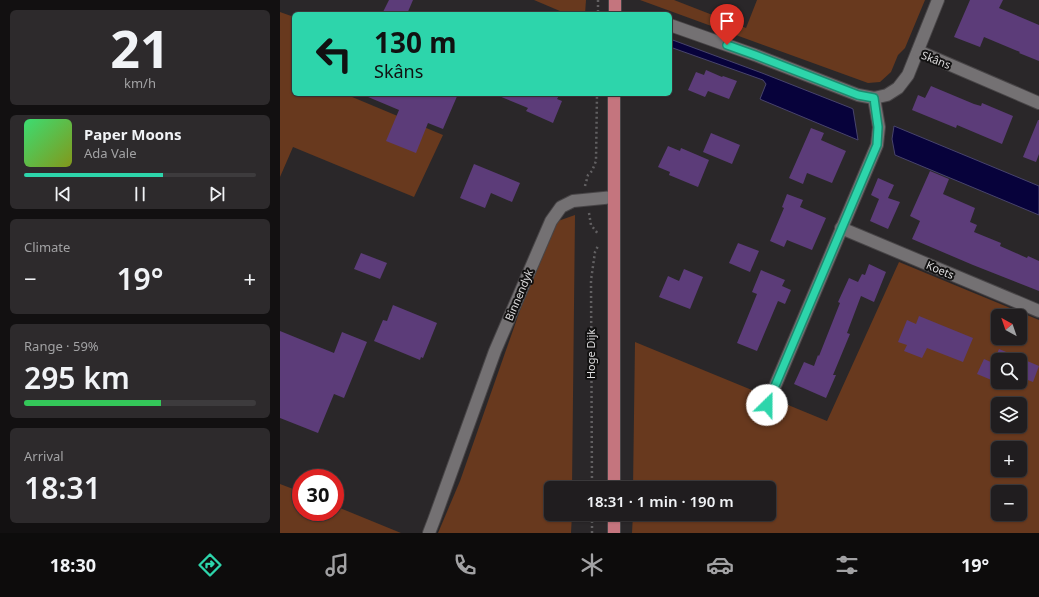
<!DOCTYPE html>
<meta charset="utf-8">
<style>
body{margin:0;font-family:"Noto Sans",sans-serif;background:#2d2a2c;color:#f1f3f6;height:100vh;display:flex;flex-direction:column;font-size:15px;white-space:nowrap}
*{box-sizing:border-box;margin:0}
p{font-size:13px;color:#a2a2a4}
.icon{flex:none;width:22px;height:22px;fill:none;stroke:currentColor;stroke-width:2;stroke-linecap:round;stroke-linejoin:round}
.map{position:relative;flex:1;overflow:hidden}
.sheet{display:flex;flex-direction:column;gap:10px;padding:10px;background:#121011;width:280px}
.sheet>*{flex:none}
.guide{position:absolute;left:12px;top:12px;width:380px;height:84px;border-radius:6px;box-shadow:0 1px 3px #0004,0 0 0 1px #3d3b3d;background:#2dd5ab;color:#111;overflow:hidden}
.needle{width:26px;rotate:320deg}
.controls{position:absolute;left:711px;top:309px;display:grid;gap:8px}
.controls a{display:grid;place-items:center;width:36px;height:36px;border-radius:6px;background:#201d1f;box-shadow:0 1px 3px #0004,0 0 0 1px #3d3b3d;font-size:20px}
.speed{position:absolute;left:12px;top:469px;display:flex;gap:8px;font-size:20px;font-weight:700;text-align:center}
.speed>*{display:grid;place-content:center;width:52px;height:52px;border-radius:50%;background:#201d1f;box-shadow:0 1px 3px #0004,0 0 0 1px #3d3b3d;line-height:1}
.speed .limit{border:6px solid #d22;background:#fff;color:#111}
.pin{position:absolute;display:grid;place-items:center;width:34px;height:34px;color:#fff;margin:-41px -17px;border-radius:50% 50% 50% 0;rotate:-45deg;box-shadow:0 0 4px #0007}
.pin .icon{rotate:45deg}
.me{position:absolute;width:44px;margin:-22px;rotate:23deg;stroke-linejoin:round;filter:drop-shadow(0 0 3px #0008)}
.turn{display:flex;align-items:center;gap:14px;height:84px;padding:0 16px;font-size:18px}
.turn .icon{width:52px;height:52px;stroke-width:2.5}
.turn b{display:block;font-size:28px;line-height:34px}
.big{font-size:30px;font-weight:600;line-height:1.1}
.sheet .tile{flex:1;display:flex;flex-direction:column;justify-content:center;gap:6px;min-width:0;padding:0 14px;border-radius:6px;background:#2d2a2c}
.sheet .dial{align-items:center;gap:0}
.dial b{font-size:52px;line-height:1}
.song{display:flex;align-items:center;gap:12px}
.cover{width:48px;height:48px;border-radius:6px;background:linear-gradient(135deg,hsl(140 70% 55%),hsl(70 70% 35%))}
.played{height:4px;border-radius:2px;background:linear-gradient(90deg,#2dd5ab 60%,#3d3b3d 60%)}
.keys{display:flex;justify-content:space-around;direction:ltr}
.heat{display:flex;justify-content:space-between;align-items:center;font-size:22px;direction:ltr}
.charge{height:6px;border-radius:3px;background:linear-gradient(90deg,#34c759 59%,#3d3b3d 0)}
.trip{position:absolute;left:264px;top:481px;width:232px;height:40px;border-radius:6px;background:#201d1f;box-shadow:0 1px 3px #0004,0 0 0 1px #3d3b3d;font-weight:600;line-height:40px;text-align:center}
.menu{display:flex;height:64px;justify-content:space-around;align-items:center;background:#0d0c0c;color:#a2a2a4}
.menu .icon{width:28px;height:28px}
.menu .selected{color:#2dd5ab}
.menu b{font-size:18px;color:#f1f3f6}
main{display:flex;flex:1;min-height:0}
.map>svg:first-child{display:block}
.green{fill:#68391e;fill-rule:evenodd}
.water{fill:#07023b;stroke:#48446c}
.building{fill:#5c3c79}
.lines{fill:none;stroke-linecap:round;stroke-linejoin:round}
.minor-casing{stroke:#484547;stroke-width:14}
.major-casing{stroke:#484547;stroke-width:14}
.path{stroke:#626062;stroke-width:2.5;stroke-dasharray:2 3;stroke-linecap:butt}
.minor{stroke:#747173;stroke-width:12}
.major{stroke:#c4757e;stroke-width:12}
.route-casing{stroke:#1d8a6f;stroke-width:10}
.route{stroke:#2dd5ab;stroke-width:7}
.labels{text-anchor:middle;stroke-width:4;stroke-linejoin:round;paint-order:stroke}
.street-label{font-size:11px;fill:#deddde;stroke:#121111}
</style>
<main>
<section class="sheet">
<div class="tile dial"><b>21</b><p>km/h</p></div>
<div class="tile">
<div class="song"><i class="cover"></i><div><b>Paper Moons</b><p>Ada Vale</p></div></div>
<div class="played"></div>
<div class="keys"><svg class="icon" aria-label="previous" viewBox="0 0 24 24"><path d="M18 5L8 12l10 7zM5 5v14"/></svg><svg class="icon" aria-label="pause" viewBox="0 0 24 24"><path d="M8 5v14M16 5v14"/></svg><svg class="icon" aria-label="next" viewBox="0 0 24 24"><path d="M6 5l10 7-10 7zM19 5v14"/></svg></div>
</div>
<div class="tile"><p>Climate</p>
<div class="heat"><a>−</a><b class="big">19°</b><a>+</a></div>
</div>
<div class="tile"><p>Range · 59%</p><b class="big">295 km</b><div class="charge"></div></div>
<div class="tile"><p>Arrival</p><b class="big">18:31</b></div>
</section>
<div class="map">
<svg width="759" height="533" viewBox="0 0 759 533">
<rect width="100%" height="100%" fill="#2a2729"/>
<g class="green">
<polygon points="254,0 306,0 305,14 287,14"/>
<polygon points="360,0 394,0 466,28 477,0 645,0 625,48 618,55 611,72 600,82 588,83"/>
<polygon points="0,12 14,17 14,94 65,94 163,135 134,197 13,147 0,177"/>
<polygon points="295,215 292,488 271,488 271,514 292,514 291,533 158,533 180,481 245,296 266,242 278,221"/>
<path d="M619,262L759,320V533H352L353,514H489V488H353L355,342L547,421ZM718,316H740V338H718ZM718,360H740V382H718ZM718,404H740V426H718ZM718,448H740V470H718ZM718,492H740V514H718Z"/>
<polygon points="0,484 21,492 21,512 55,512 55,506 121,533 0,533"/>
</g>
<g class="water">
<polygon points="390,39 482,73 571,108 573,109 578,140 482,100 480,99 486,84 483,80 390,47"/>
<polygon points="614,126 759,186 759,215 615,155 612,139"/>
</g>
<g class="building">
<polygon points="109,0 133,0 127,14 102,14"/>
<polygon points="690,0 723,0 719,8 759,25 759,61 739,53 740,52 704,37 700,47 674,37"/>
<polygon points="426,70 442,77 443,76 457,81 449,99 428,91 425,97 408,90 416,72 424,75"/>
<polygon points="651,86 694,104 701,106 702,103 733,116 722,144 677,125 676,128 632,110 638,95 645,98"/>
<polygon points="81,94 178,94 163,129 148,123 136,153 106,141 119,110"/>
<polygon points="214,94 280,94 277,99 282,101 273,123 246,111 248,108"/>
<polygon points="758,120 759,120 759,154 756,162 743,157"/>
<polygon points="531,128 544,133 541,140 566,151 552,183 527,173 523,184 509,178"/>
<polygon points="431,133 460,145 452,164 423,152"/>
<polygon points="388,146 400,151 401,148 429,160 418,187 389,175 390,172 378,167"/>
<polygon points="194,164 240,183 232,202 211,193 205,208 180,198"/>
<polygon points="650,171 669,179 663,194 695,208 690,222 697,225 694,232 721,243 720,246 747,258 748,256 759,261 759,291 693,265 632,239 640,221 630,216"/>
<polygon points="598,178 614,185 608,198 620,202 608,229 590,221 599,199 591,195"/>
<polygon points="507,194 523,200 520,207 546,218 532,250 507,240 504,247 490,241 504,208 502,207"/>
<polygon points="458,243 479,251 470,272 449,263"/>
<polygon points="81,253 107,263 100,279 74,269"/>
<polygon points="589,264 606,272 594,302 581,296 567,333 570,334 553,375 556,375 546,398 514,384 524,362 534,366 538,355 539,356 560,303 558,302 569,278 578,282 582,274 585,275"/>
<polygon points="404,269 423,277 410,309 379,297 388,276 399,281"/>
<polygon points="481,270 505,280 502,286 511,290 505,304 498,301 477,351 457,343 477,294 472,292"/>
<polygon points="113,305 157,323 143,358 141,357 140,360 94,341 103,320 107,321"/>
<polygon points="639,316 693,338 683,362 647,348 642,358 624,351 627,345 618,342 627,320 636,324"/>
<polygon points="0,331 54,353 62,332 87,342 64,398 54,394 38,433 0,418"/>
<polygon points="719,349 759,366 753,382 740,377 740,360 718,360 718,382 728,382 726,386 697,374 704,359 713,363"/>
</g>
<g class="lines">
<defs>
<g id="minor">
<polyline points="390,25 475,55 578,95 594,98 607,95 618,88 628,75 658,0"/>
<polyline points="638,51 759,103"/>
<polyline points="561,228 759,311"/>
<polyline points="487,405 597,145 599,127 594,98"/>
<polyline points="149,533 154,520 215,351 271,221 281,207 293,201 334,197"/>
</g>
<g id="major">
<polyline points="335,14 335,0"/>
<polyline points="334,94 334,488"/>
<polyline points="334,514 334,533"/>
</g>
</defs>
<use href="#minor" class="minor-casing"/>
<use href="#major" class="major-casing"/>
<g class="path">
<polyline points="318,0 318,14"/>
<polyline points="305,186 308,175 312,171 316,161 317,94"/>
<polyline points="309,213 311,225 319,235"/>
<polyline points="312,488 311,280 315,252 318,246"/>
<polyline points="312,533 312,514"/>
</g>
<use href="#minor" class="minor"/>
<use href="#major" class="major"/>
</g>
<g class="lines">
<defs>
<polyline id="route" points="447,45 475,55 578,95 594,98 598,127 597,145 487,405"/>
</defs>
<use href="#route" class="route-casing"/>
<use href="#route" class="route"/>
</g>
<g class="labels">
<g class="street-label">
<text transform="translate(656 60) rotate(21)" y="4">Skâns</text>
<text transform="translate(660 270) rotate(23)" y="4">Koets</text>
<text transform="translate(239 295) rotate(-67)" y="4">Binnendyk</text>
<text transform="translate(311 354) rotate(-90)" y="4">Hoge Dijk</text>
</g>
</g>
</svg>
<div class="controls">
<a><svg class="needle" viewBox="-14 -14 28 28"><path d="M0-13l5 13h-10z" fill="#e53935"/><path d="M0 13l5-13h-10z" fill="#a2a2a4"/></svg></a>
<a><svg class="icon" aria-label="search" viewBox="0 0 24 24"><circle cx="10" cy="10" r="6"/><path d="M15 15l6 6"/></svg></a>
<a><svg class="icon" aria-label="layers" viewBox="0 0 24 24"><path d="M12 4l9 5-9 5-9-5zM3 14l9 5 9-5"/></svg></a>
<a>+</a>
<a>−</a>
</div>
<div class="speed"><div class="limit">30</div></div>
<div class="pin" style="left:447px;top:45px;background:#d93025"><svg class="icon" aria-label="arrive" viewBox="0 0 24 24"><path d="M6 21V4h12l-3 4 3 4H6"/></svg></div>
<svg class="me" style="left:487px;top:405px" viewBox="-20 -20 40 40"><circle r="19" fill="#fff"/><path d="M0-13L10 11 0 6-10 11z" fill="#2dd5ab"/></svg>
<div class="trip">18:31 · 1 min · 190 m</div>
<div class="guide">
<div class="turn"><svg class="icon" aria-label="left" viewBox="0 0 24 24"><path d="M17 20v-9H6M10 6l-5 5 5 5"/></svg><div><b>130 m</b>Skâns</div></div>
</div>
</div>
</main>
<nav class="menu">
<b>18:30</b>
<svg class="icon selected" aria-label="directions" viewBox="0 0 24 24"><path d="M12 3l9 9-9 9-9-9zM9 14v-3h6M13 9l2 2-2 2"/></svg>
<svg class="icon" aria-label="music" viewBox="0 0 24 24"><path d="M9 18V5l10-2v13"/><circle cx="6" cy="18" r="3"/><circle cx="16" cy="16" r="3"/></svg>
<svg class="icon" aria-label="phone" viewBox="0 0 24 24"><path d="M5 4h4l2 5-3 2q2 4 5 5l2-3 5 2v4C11 20 4 13 5 4z"/></svg>
<svg class="icon" aria-label="climate" viewBox="0 0 24 24"><path d="M12 3v18M4 7l16 10M4 17L20 7"/></svg>
<svg class="icon" aria-label="car" viewBox="0 0 24 24"><path d="M5 17H2v-5l4-1 3-4h7l3 4 3 1v5h-3M9 17h6M6 11h13"/><circle cx="7" cy="17" r="2"/><circle cx="17" cy="17" r="2"/></svg>
<svg class="icon" aria-label="filters" viewBox="0 0 24 24"><path d="M4 7h16M4 17h16"/><circle cx="9" cy="7" r="2"/><circle cx="15" cy="17" r="2"/></svg>
<b>19°</b>
</nav>
